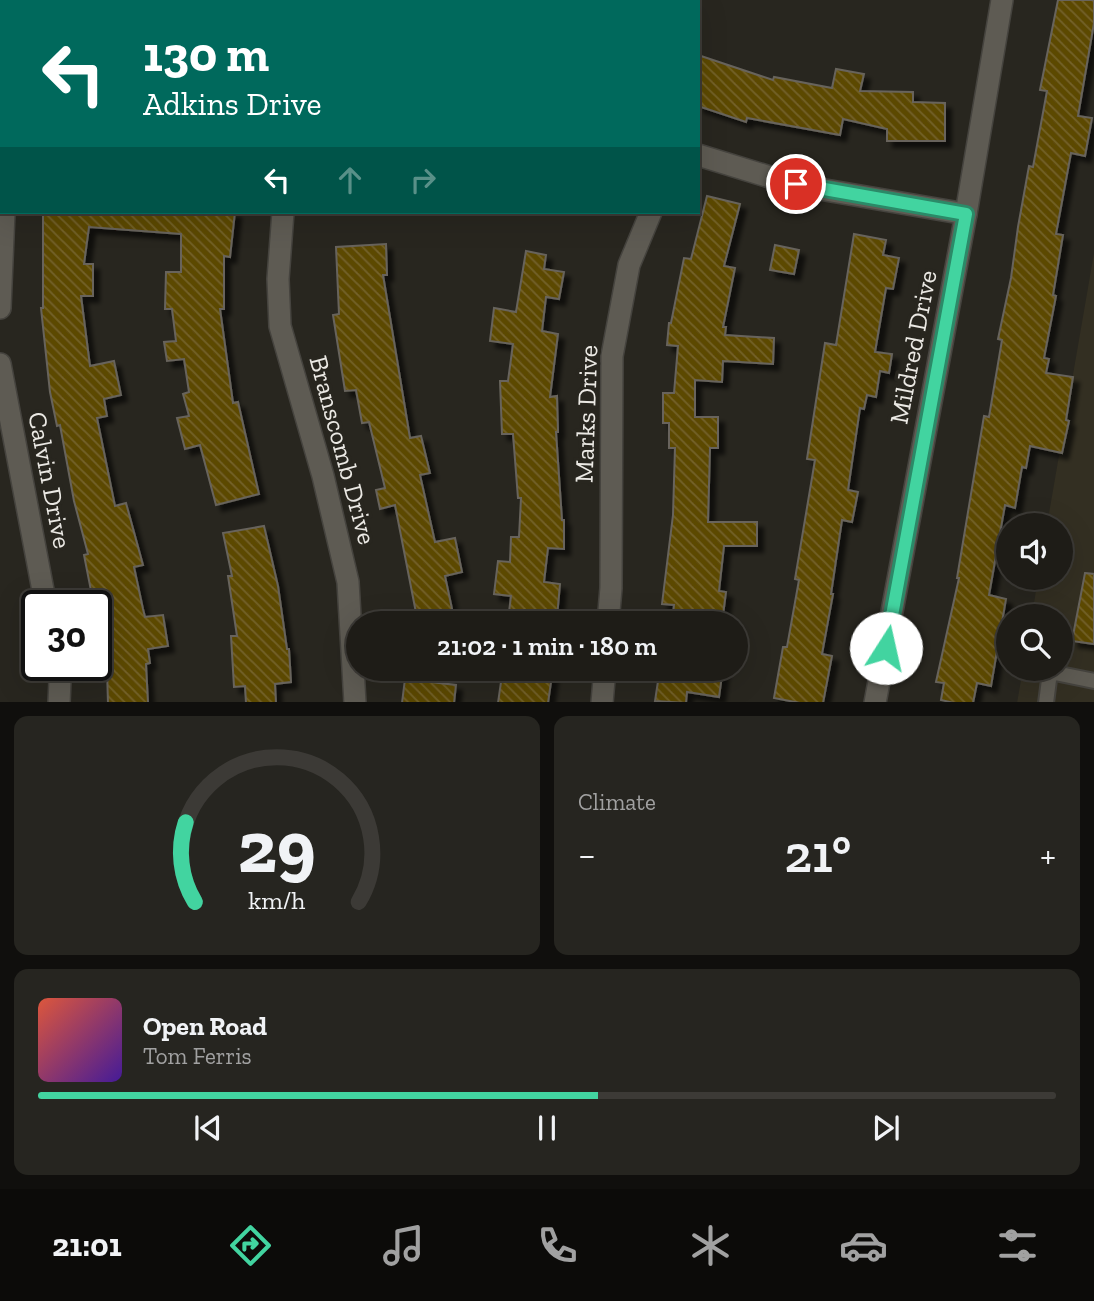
<!DOCTYPE html>
<meta charset="utf-8">
<style>
body{margin:0;font-family:"Zilla Slab",serif;background:#262520;color:#f1f3f6;height:100vh;display:flex;flex-direction:column;font-size:26px;white-space:nowrap}
*{box-sizing:border-box;margin:0}
p{font-size:23px;color:#a1a1a1}
.icon{flex:none;width:38px;height:38px;fill:none;stroke:currentColor;stroke-width:2;stroke-linecap:round;stroke-linejoin:round}
.map{position:relative;height:702px;overflow:hidden}
.side{display:flex;flex-direction:column;gap:14px;padding:14px;background:#100f0d;flex:1}
.side>*{flex:none}
.top-card{position:absolute;left:0px;top:0px;width:700px;height:214px;box-shadow:0 7px 28px #0002,0 0 0 2px #3c3a36;background:#00695c;color:#fff;overflow:hidden}
.buttons{position:absolute;left:996px;top:513px;display:grid;gap:14px}
.buttons a{display:grid;place-items:center;width:77px;height:77px;border-radius:50%;background:#1e1c17;box-shadow:0 7px 28px #0002,0 0 0 2px #3c3a36;font-size:35px}
.speed{position:absolute;left:21px;top:590px;display:flex;gap:14px;font-size:35px;font-weight:700;text-align:center}
.speed>*{display:grid;place-content:center;width:91px;height:91px;border-radius:50%;background:#1e1c17;box-shadow:0 7px 28px #0002,0 0 0 2px #3c3a36;line-height:1}
.speed .limit{border:4px solid #111;border-radius:10px;background:#fff;color:#111}
.pin{position:absolute;display:grid;place-items:center;width:60px;height:60px;color:#fff;margin:-30px;border:4px solid #fff;border-radius:50%;box-shadow:0 2px 7px #0007}
.me{position:absolute;width:77px;margin:-38px;rotate:10deg;stroke-linejoin:round;filter:drop-shadow(0 0 5px #0008)}
.turn{display:flex;align-items:center;gap:24px;height:147px;padding:0 28px;font-size:32px}
.turn .icon{width:91px;height:91px;stroke-width:2.5}
.turn b{display:block;font-size:49px;line-height:60px}
.lanes{display:flex;align-items:center;height:66px;padding:0 28px;background:#0003;justify-content:center;gap:35px;direction:ltr}
.lanes .off{opacity:.35}
.big{font-size:52px;font-weight:600;line-height:1.1}
.side .card{flex:1;display:flex;flex-direction:column;justify-content:center;gap:10px;min-width:0;padding:0 24px;border-radius:14px;background:#262520}
.side .dial{align-items:center;gap:0}
.dial svg{height:182px;overflow:visible;fill:none;stroke:#3c3a36;stroke-width:7;stroke-linecap:round;text-anchor:middle}
.dial text{fill:#f1f3f6;stroke:none}
.song{display:flex;align-items:center;gap:21px}
.cover{width:84px;height:84px;border-radius:10px;background:linear-gradient(135deg,hsl(10 70% 55%),hsl(260 70% 35%))}
.played{height:7px;border-radius:4px;background:linear-gradient(90deg,#42d4a0 55%,#3c3a36 55%)}
.keys{display:flex;justify-content:space-around;direction:ltr}
.heat{display:flex;justify-content:space-between;align-items:center;font-size:38px;direction:ltr}
.side .tiles{flex:1;display:grid;gap:14px;grid-template-columns:1fr 1fr}
.card:last-child{grid-column:span 2}
.trip{position:absolute;left:346px;top:611px;width:402px;height:70px;border-radius:35px;background:#1e1c17;box-shadow:0 7px 28px #0002,0 0 0 2px #3c3a36;font-weight:600;line-height:70px;text-align:center}
.tabs{display:flex;height:112px;justify-content:space-around;align-items:center;background:#0c0b09;color:#a1a1a1}
.tabs .icon{width:49px;height:49px}
.tabs .selected{color:#42d4a0}
.tabs b{font-size:32px;color:#f1f3f6}
.map>svg:first-child{display:block}
.built{fill:#332f22}
.building{fill:url(#building-back-hatch);stroke:#67645c;stroke-width:2;filter:url(#shadow)}
.lines{fill:none;stroke-linecap:round;stroke-linejoin:round}
.lane-casing{stroke:#45433e;stroke-width:18}
.street-casing{stroke:#45433e;stroke-width:24}
.lane{stroke:#5e5b53;stroke-width:14}
.street{stroke:#5e5b53;stroke-width:21}
.route-casing{stroke:#2b8a68;stroke-width:18}
.route{stroke:#42d4a0;stroke-width:12}
.labels{text-anchor:middle;stroke-width:7;stroke-linejoin:round;paint-order:stroke}
.street-label{font-size:26px;fill:#ebe9e4;stroke:#28261f}
</style>
<div class="map">
<svg width="1094" height="703" viewBox="0 0 1094 703">
<defs>
<pattern id="building-back-hatch" width="6" height="6" patternUnits="userSpaceOnUse" patternTransform="scale(1.75)"><rect width="6" height="6" fill="#5c4805"/><path d="M-1 5l2 2M0 0l6 6M5-1l2 2" fill="none" stroke="#746229"/></pattern>
<filter id="shadow"><feDropShadow dx="6" dy="6" stdDeviation="2" flood-color="#0009"/></filter>
</defs>
<rect width="100%" height="100%" fill="#28261f"/>
<polygon class="built" points="1094,253 1094,702 1017,703 1023,669 1060,668 1060,616 1032,616 1038,578 1060,578 1060,525 1047,525"/>
<g class="building">
<polygon points="1058,0 1094,0 1094,23 1078,116 1092,118 1085,156 1071,153 1056,234 1063,235 1053,295 1056,296 1044,358 1049,359 1046,373 1073,377 1066,420 1069,421 1062,453 1030,446 1026,468 1022,467 1015,508 1005,505 989,595 1006,599 991,686 977,683 973,703 954,703 941,700 944,683 936,682 959,578 957,578 984,416 989,417 1002,340 998,339 1011,278 1018,227 1029,166 1033,167 1047,91 1040,90"/>
<polygon points="698,55 773,80 774,77 832,88 836,69 864,74 860,91 913,92 913,102 945,103 945,141 887,141 887,129 843,119 840,135 747,118 746,122 698,106"/>
<polygon points="707,196 740,204 724,266 735,268 723,327 726,327 725,335 774,338 773,364 723,361 722,382 695,380 695,417 718,417 718,448 710,448 708,522 757,522 757,546 724,546 719,591 726,592 722,623 672,623 674,605 662,604 673,515 675,448 669,448 669,423 663,423 663,393 674,393 678,346 667,345 669,323 671,323 684,258 691,259"/>
<polygon points="43,212 235,212 230,257 224,256 224,309 220,309 233,403 238,402 259,494 216,505 200,445 185,449 177,418 189,416 183,394 189,392 184,359 167,361 164,342 176,341 172,309 165,309 166,272 181,272 181,234 89,227 84,264 93,264 93,296 81,296 90,366 114,361 121,395 104,399 107,416 97,418 115,506 126,503 143,565 134,567 143,609 145,617 163,615 168,646 148,649 150,663 146,664 148,703 108,703 107,670 104,670 96,606 94,606 84,555 88,554 74,501 60,425 57,426 50,392 41,308 43,308"/>
<polygon points="854,234 886,240 883,255 899,258 893,289 886,288 875,352 892,354 889,373 880,371 876,397 867,395 864,409 860,408 848,490 858,492 852,522 842,520 831,594 833,594 822,654 832,656 823,703 800,703 774,698 783,647 787,647 799,580 795,579 815,460 807,459 825,343 836,345"/>
<polygon points="386,244 387,275 383,275 410,438 421,436 430,473 420,475 435,542 455,538 462,572 445,576 455,623 418,623 395,505 380,509 376,490 385,488 369,422 362,423 356,390 345,391 333,315 339,314 336,247"/>
<polygon points="775,245 799,250 794,274 770,270"/>
<polygon points="526,251 546,255 544,269 564,272 559,299 546,297 542,331 558,334 550,397 557,396 558,432 556,432 562,520 564,520 564,549 548,548 544,582 560,584 557,617 509,612 511,596 494,594 498,561 510,562 511,537 519,537 521,498 518,498 513,434 502,434 500,381 508,381 513,344 490,341 494,308 516,312"/>
<polygon points="264,526 278,586 287,649 289,649 291,682 275,684 276,703 246,703 245,686 234,687 231,636 237,636 228,576 232,576 223,533"/>
<polygon points="1085,573 1094,574 1094,644 1072,641"/>
<polygon points="503,668 553,668 548,703 498,703"/>
<polygon points="660,668 723,668 719,697 687,692 686,703 655,701"/>
<polygon points="405,679 456,685 454,703 402,703"/>
</g>
<g class="lines">
<defs>
<polyline id="lane" points="1046,703 1050,672 1094,681"/>
<g id="street">
<polyline points="25,2 26,0"/>
<polyline points="0,115 2,115"/>
<polyline points="698,155 796,185 966,214"/>
<polyline points="283,212 278,279 280,326 323,476 348,582 355,703"/>
<polyline points="0,308 4,212"/>
<polyline points="0,364 46,606"/>
<polyline points="608,623 611,588 612,356 629,265 651,212"/>
<polyline points="57,665 60,680 59,703"/>
<polyline points="602,703 605,668"/>
<polyline points="875,703 966,214 1002,0"/>
</g>
</defs>
<use href="#lane" class="lane-casing"/>
<use href="#street" class="street-casing"/>
<use href="#lane" class="lane"/>
<use href="#street" class="street"/>
</g>
<g class="lines">
<defs>
<polyline id="route" points="796,184 966,214 886,648"/>
</defs>
<use href="#route" class="route-casing"/>
<use href="#route" class="route"/>
</g>
<g class="labels">
<g class="street-label">
<text transform="translate(913 347) rotate(-79)" y="9">Mildred Drive</text>
<text transform="translate(586 414) rotate(-88)" y="9">Marks Drive</text>
<text transform="translate(343 450) rotate(75)" y="9">Branscomb Drive</text>
<text transform="translate(50 480) rotate(79)" y="9">Calvin Drive</text>
</g>
</g>
</svg>
<div class="buttons">
<a><svg class="icon" aria-label="sound" viewBox="0 0 24 24"><path d="M4 9h4l5-4v14l-5-4H4zM17 9q2 3 0 6"/></svg></a>
<a><svg class="icon" aria-label="search" viewBox="0 0 24 24"><circle cx="10" cy="10" r="6"/><path d="M15 15l6 6"/></svg></a>
</div>
<div class="speed"><div class="limit">30</div></div>
<div class="pin" style="left:796px;top:184px;background:#d93025"><svg class="icon" aria-label="arrive" viewBox="0 0 24 24"><path d="M6 21V4h12l-3 4 3 4H6"/></svg></div>
<svg class="me" style="left:886px;top:648px" viewBox="-20 -20 40 40"><circle r="19" fill="#fff"/><path d="M0-13L10 11 0 6-10 11z" fill="#42d4a0"/></svg>
<div class="trip">21:02 · 1 min · 180 m</div>
<div class="top-card">
<div class="turn"><svg class="icon" aria-label="left" viewBox="0 0 24 24"><path d="M17 20v-9H6M10 6l-5 5 5 5"/></svg><div><b>130 m</b>Adkins Drive</div></div>
<div class="lanes"><svg class="icon" aria-label="left" viewBox="0 0 24 24"><path d="M17 20v-9H6M10 6l-5 5 5 5"/></svg><svg class="icon off" aria-label="ahead" viewBox="0 0 24 24"><path d="M12 20V5M6 11l6-6 6 6"/></svg><svg class="icon off" aria-label="right" viewBox="0 0 24 24"><path d="M7 20v-9h11M14 6l5 5-5 5"/></svg></div>
</div>
</div>
<section class="side">
<div class="tiles">
<div class="card dial"><svg viewBox="0 0 100 80">
<path d="M14 69A42 42 0 1 1 86 69"/>
<path d="M14 69A42 42 0 0 1 10 34" stroke="#42d4a0"/>
<text x="50" y="56" font-size="32" font-weight="700">29</text>
<text x="50" y="72" font-size="11">km/h</text>
</svg></div>
<div class="card"><p>Climate</p>
<div class="heat"><a>−</a><b class="big">21°</b><a>+</a></div>
</div>
<div class="card">
<div class="song"><i class="cover"></i><div><b>Open Road</b><p>Tom Ferris</p></div></div>
<div class="played"></div>
<div class="keys"><svg class="icon" aria-label="previous" viewBox="0 0 24 24"><path d="M18 5L8 12l10 7zM5 5v14"/></svg><svg class="icon" aria-label="pause" viewBox="0 0 24 24"><path d="M8 5v14M16 5v14"/></svg><svg class="icon" aria-label="next" viewBox="0 0 24 24"><path d="M6 5l10 7-10 7zM19 5v14"/></svg></div>
</div>
</div>
</section>
<nav class="tabs">
<b>21:01</b>
<svg class="icon selected" aria-label="directions" viewBox="0 0 24 24"><path d="M12 3l9 9-9 9-9-9zM9 14v-3h6M13 9l2 2-2 2"/></svg>
<svg class="icon" aria-label="music" viewBox="0 0 24 24"><path d="M9 18V5l10-2v13"/><circle cx="6" cy="18" r="3"/><circle cx="16" cy="16" r="3"/></svg>
<svg class="icon" aria-label="phone" viewBox="0 0 24 24"><path d="M5 4h4l2 5-3 2q2 4 5 5l2-3 5 2v4C11 20 4 13 5 4z"/></svg>
<svg class="icon" aria-label="climate" viewBox="0 0 24 24"><path d="M12 3v18M4 7l16 10M4 17L20 7"/></svg>
<svg class="icon" aria-label="car" viewBox="0 0 24 24"><path d="M5 17H2v-5l4-1 3-4h7l3 4 3 1v5h-3M9 17h6M6 11h13"/><circle cx="7" cy="17" r="2"/><circle cx="17" cy="17" r="2"/></svg>
<svg class="icon" aria-label="filters" viewBox="0 0 24 24"><path d="M4 7h16M4 17h16"/><circle cx="9" cy="7" r="2"/><circle cx="15" cy="17" r="2"/></svg>
</nav>
